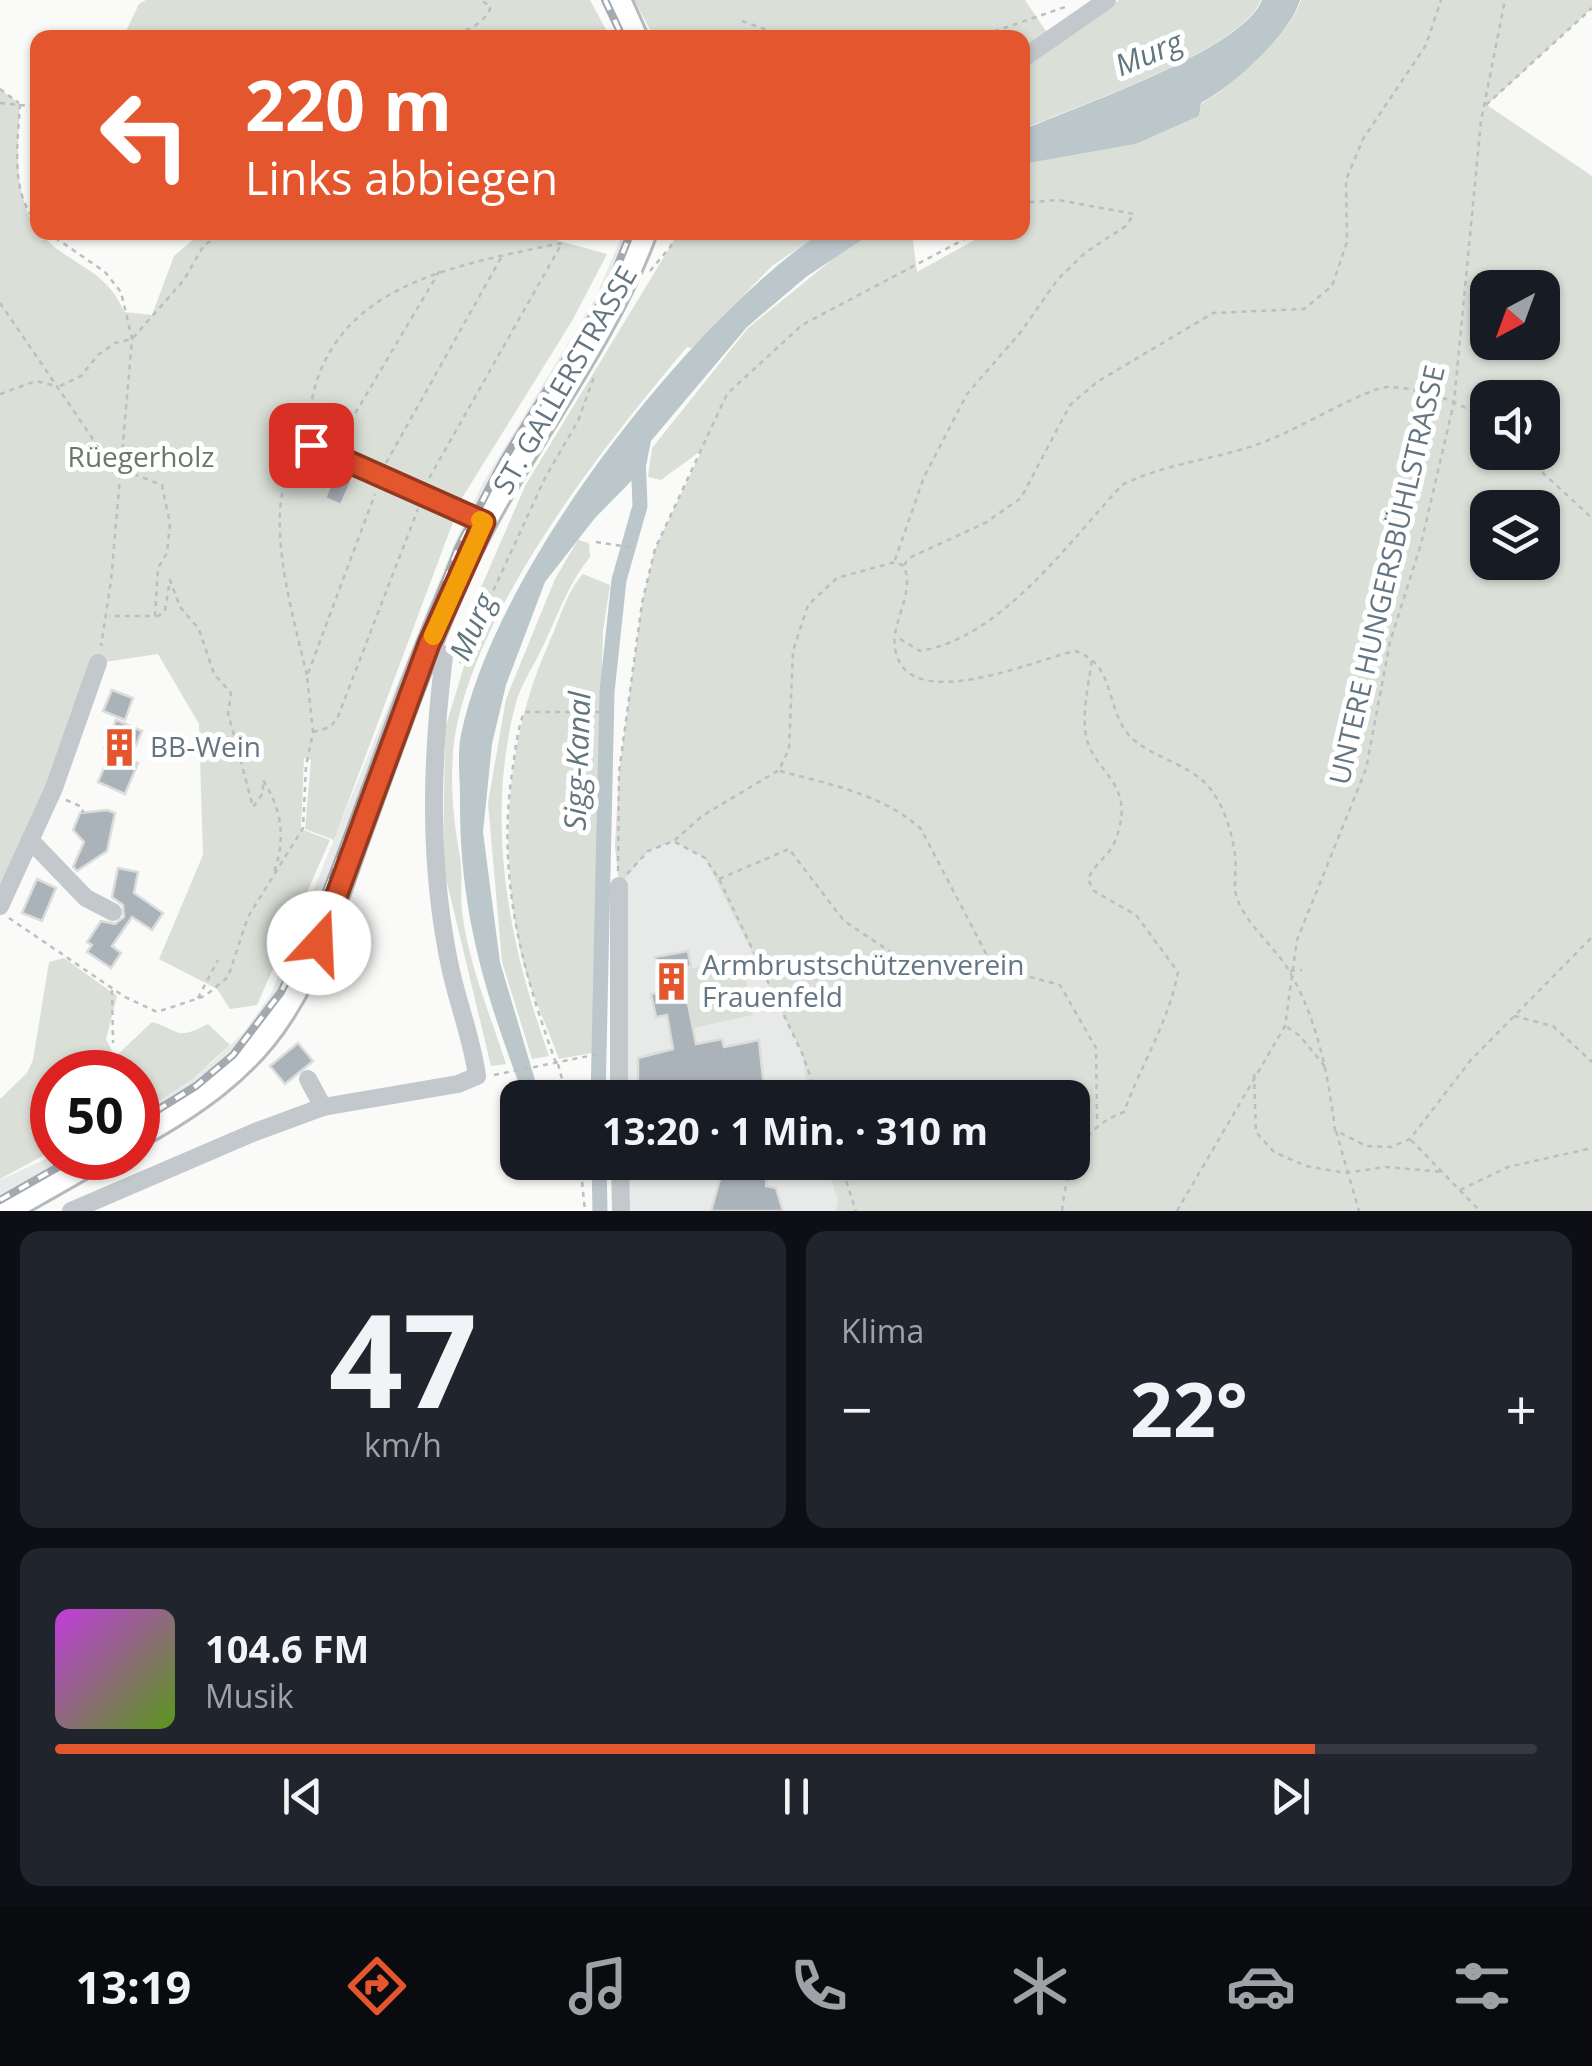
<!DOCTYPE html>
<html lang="de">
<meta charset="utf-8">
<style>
body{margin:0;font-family:"Open Sans",sans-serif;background:#20242c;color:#f1f3f6;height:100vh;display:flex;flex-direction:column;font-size:38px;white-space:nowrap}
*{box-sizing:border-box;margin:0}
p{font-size:32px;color:#9ea1a6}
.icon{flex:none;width:55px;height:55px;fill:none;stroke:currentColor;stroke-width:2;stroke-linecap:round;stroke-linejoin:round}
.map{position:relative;height:1211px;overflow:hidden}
.panel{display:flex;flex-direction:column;gap:20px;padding:20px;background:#0d0f14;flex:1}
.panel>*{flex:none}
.hud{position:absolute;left:30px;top:30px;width:1000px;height:210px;border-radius:20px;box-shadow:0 2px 8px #0004;background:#e4572e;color:#fff;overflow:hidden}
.needle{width:65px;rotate:221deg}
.fabs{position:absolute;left:1470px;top:270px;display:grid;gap:20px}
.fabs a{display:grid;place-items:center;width:90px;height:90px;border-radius:20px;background:#171b24;box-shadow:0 2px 8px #0004;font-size:50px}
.speed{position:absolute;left:30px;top:1050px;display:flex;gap:20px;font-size:50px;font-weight:700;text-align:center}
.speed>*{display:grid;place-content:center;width:130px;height:130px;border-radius:50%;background:#171b24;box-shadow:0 2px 8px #0004;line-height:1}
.speed .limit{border:15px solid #d22;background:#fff;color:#111}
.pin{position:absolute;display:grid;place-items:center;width:85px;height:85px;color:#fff;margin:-42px;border-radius:20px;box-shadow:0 5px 15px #0006}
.me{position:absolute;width:110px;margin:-55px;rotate:20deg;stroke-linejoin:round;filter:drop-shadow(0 0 8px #0008)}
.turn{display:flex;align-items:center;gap:35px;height:210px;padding:0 50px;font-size:45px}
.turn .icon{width:130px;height:130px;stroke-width:2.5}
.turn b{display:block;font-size:70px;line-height:85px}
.big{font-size:75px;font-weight:700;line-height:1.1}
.panel .widget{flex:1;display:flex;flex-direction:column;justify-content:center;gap:15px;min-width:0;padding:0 35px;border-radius:20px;background:#20242c}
.panel .dial{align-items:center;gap:0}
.dial b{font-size:130px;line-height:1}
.song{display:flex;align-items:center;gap:30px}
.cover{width:120px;height:120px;border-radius:15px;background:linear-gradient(135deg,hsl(290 70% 55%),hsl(90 70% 35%))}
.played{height:10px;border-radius:5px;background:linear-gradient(90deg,#e4572e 85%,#363941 85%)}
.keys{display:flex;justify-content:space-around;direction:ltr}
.heat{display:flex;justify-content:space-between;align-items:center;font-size:55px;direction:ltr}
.panel .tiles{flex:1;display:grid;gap:20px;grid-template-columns:1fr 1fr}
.widget:last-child{grid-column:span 2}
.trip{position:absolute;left:500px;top:1080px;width:590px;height:100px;border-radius:20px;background:#171b24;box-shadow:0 2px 8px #0004;font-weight:700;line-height:100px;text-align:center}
.dock{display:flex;height:160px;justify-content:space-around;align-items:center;background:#090b0e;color:#9ea1a6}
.dock .icon{width:70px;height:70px}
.dock .on{color:#e4572e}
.dock b{font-size:45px;color:#f1f3f6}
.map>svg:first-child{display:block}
.built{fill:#e8e9e9}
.green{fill:#dadfd7;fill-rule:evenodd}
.water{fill:#bbc7cb}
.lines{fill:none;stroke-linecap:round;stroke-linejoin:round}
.canal{stroke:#bbc7cb;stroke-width:15}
.building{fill:#aab3b9;stroke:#dcdcda;stroke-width:2.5}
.major-casing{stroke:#b5babe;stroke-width:28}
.path{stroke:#bbbfc2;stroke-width:2.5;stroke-dasharray:5 5;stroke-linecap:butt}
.minor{stroke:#c3c8cc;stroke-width:18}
.major{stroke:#fff;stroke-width:22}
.rail-casing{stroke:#a2aab0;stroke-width:8}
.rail{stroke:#fff;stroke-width:4;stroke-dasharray:11;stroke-linecap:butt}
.route-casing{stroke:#94391e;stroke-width:25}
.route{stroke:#e4572e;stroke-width:18}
.slow{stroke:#f59e0b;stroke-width:18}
.labels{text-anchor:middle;stroke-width:10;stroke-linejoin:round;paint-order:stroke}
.street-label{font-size:28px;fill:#657683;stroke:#fff}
.park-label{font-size:28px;fill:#687a64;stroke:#fff}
.poi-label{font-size:28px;fill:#657683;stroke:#fff;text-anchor:start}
.water-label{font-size:30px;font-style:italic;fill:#60757c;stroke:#fff}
</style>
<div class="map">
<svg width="1592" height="1211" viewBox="0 0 1592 1211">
<rect width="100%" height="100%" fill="#fafaf8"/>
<g class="built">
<polygon points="623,233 635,233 610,295 524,435 314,931 272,1014 217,1074 138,1127 138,1115 214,1061 245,1031 271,994 456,540 483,483 595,299"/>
<polygon points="674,841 705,858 719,879 802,1053 808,1097 619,1098 619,886 648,851"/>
<polygon points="52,1156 82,1158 0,1205 0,1180"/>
<polygon points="620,1163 824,1163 838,1200 836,1211 621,1211"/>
</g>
<g class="green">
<polygon points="146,0 590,0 610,37 123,37 139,4"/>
<polygon points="634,0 1025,0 1048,34 1023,49 1022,38 654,37"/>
<path d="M1119,0H1261C1242,50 1075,107 1023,129L1022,66Z"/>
<path d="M1301,0H1592V8L1487,105L1592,176V1211H836L838,1200L824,1163L1072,1162V1098L808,1097L802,1053L705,858L674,841L648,851L619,886L615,846L619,772L642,603L655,549L702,450L661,480L648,477L652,448L748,328L849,246L872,233H912L917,272L987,233L1022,232L1023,164L1136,144L1199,116L1201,104C1233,86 1290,35 1301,0ZM1488,288H1542V342H1488ZM1488,398H1542V452H1488ZM1488,508H1542V562H1488Z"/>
<path d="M0,89L20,104C18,147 12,199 40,233C67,265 107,268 124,312L152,315L174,256L201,233H595L556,240L607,254L572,321L462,498L334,840L305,829L311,760L304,758L301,829L330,840L257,1005L230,1009L217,989L159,959L203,855L199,724L158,654L98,663L0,906Z"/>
<path d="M684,232L820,233L772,266L692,348L687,347C603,447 477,605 455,736C449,774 453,820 460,857C463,875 460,893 462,911C468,963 490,1014 506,1064L491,1066L443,866L445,729L465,663L467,620L525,486L676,237Z"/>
<path d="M578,540L589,543L590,557C569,583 558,614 544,644C535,664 520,685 515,706C485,824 509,944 549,1056L532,1059L502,962L488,803L506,699L555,579Z"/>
<path d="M583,574L610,585L603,631L592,1053L559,1059C547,1026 530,992 522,958C498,854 505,740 549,643C559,621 567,591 583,574Z"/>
<path d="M64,958L117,996L106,1039L115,1057L152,1022C182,1031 175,1041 208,1024L230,1045L192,1079L138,1115V1072H52V1151L0,1179V1099L27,1073L33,1060L49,962Z"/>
<polygon points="742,959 753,1015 693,1028 682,970"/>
</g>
<g class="water">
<path d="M1262,0H1300C1290,35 1233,86 1201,103L1199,116L1136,144L1023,164V130C1075,107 1243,50 1262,0Z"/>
<path d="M821,232L872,233L806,277L747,327L651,441L646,466L595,518L545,582L506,685L492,744L483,832L500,962L540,1097H524C484,991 459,911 460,796C460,777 457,754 461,735C494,571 684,327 821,232Z"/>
</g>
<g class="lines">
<g class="canal">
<polyline points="598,1098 607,692 619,580 640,506 638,454"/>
<polyline points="599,1162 600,1211"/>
</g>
</g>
<g class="building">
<polygon points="337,470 353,477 341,505 325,498"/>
<polygon points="112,690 133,698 125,720 103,711"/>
<polygon points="116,720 142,731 130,760 138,763 125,794 98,782 111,751 104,748"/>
<polygon points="107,810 115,813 107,851 77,871 73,867 84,842 73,830 80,813"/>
<polygon points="118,868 138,872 134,893 163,913 152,930 132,917 112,946 121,953 111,968 87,952 92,945 87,942 101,921 115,924 124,917 123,905 112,897"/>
<polygon points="37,879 56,888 42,921 22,913"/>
<polygon points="688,951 691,966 681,968 696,1044 722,1039 724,1047 759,1040 765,1098 638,1098 638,1058 673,1049 667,1015 656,1017 651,994 662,992 655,957"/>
<polygon points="298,1043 313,1061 285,1084 270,1066"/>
<polygon points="742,1162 767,1162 766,1186 776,1188 783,1211 711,1211 722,1172 742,1178"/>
</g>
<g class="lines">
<defs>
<g id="major">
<polyline points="619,0 636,38"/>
<path d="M138,1136C192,1106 247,1069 281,1015C316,962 335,900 356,841C390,748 422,655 463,565C516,450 601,351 645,232"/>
<polyline points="6,1211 99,1158"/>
</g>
</defs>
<use href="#major" class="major-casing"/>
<g class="path">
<polyline points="742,21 790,38"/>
<path d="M416,37C444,31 476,39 491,7L481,0"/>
<polyline points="975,38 1065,7"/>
<polyline points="0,89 19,103"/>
<polyline points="0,103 38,107"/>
<path d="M20,104C18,142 9,194 38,223"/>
<polyline points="1486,105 1592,8"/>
<polyline points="47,232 105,272 121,292 132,339 111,581 101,646"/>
<polyline points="650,271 671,246 674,232"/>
<polyline points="0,303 97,445 118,468 162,485 170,524 167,553 158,568 155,616 109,616"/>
<polyline points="60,386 81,376 98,355 115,343 132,339 184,280 204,245 227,232"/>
<polyline points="0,394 36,381 56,386"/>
<path d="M308,429C317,286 448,267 562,243L427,482"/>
<polyline points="340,439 440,270"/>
<polyline points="1520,452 1592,518"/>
<path d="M299,457C257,501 295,621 307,676"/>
<polyline points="386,463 502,256"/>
<polyline points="596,542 635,548"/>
<polyline points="895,560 924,477 967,394 1020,333 1058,279 1086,252 1126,226 1134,214 1058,200 1022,203"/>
<polyline points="904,565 909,558 985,523 1021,498 1070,405 1097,382 1213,313 1304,309 1332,286 1347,242 1346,180 1363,139 1426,45 1441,0"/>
<path d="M157,617L165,610L170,580L180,607L199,629L214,674L231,693L228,713L253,807L263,793V780C282,810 286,839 274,872"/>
<path d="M900,639L920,651C1001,638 1068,543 1122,485C1169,461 1227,459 1276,437C1299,428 1369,387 1388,387C1421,388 1464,402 1488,423"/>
<polyline points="460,663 545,478 578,421 594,377"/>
<polyline points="313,732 330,727 337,719 418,509"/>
<path d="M780,771C828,784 883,794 921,829L992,965"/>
<polyline points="66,800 82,807 83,813"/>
<polyline points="675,842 705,858 719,879 802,1053 818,1098"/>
<polyline points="618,871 619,772 642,603 655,549 727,394 802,325 978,232"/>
<path d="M627,874L648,851L674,841L702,816L779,770L789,749L793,651L808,605L837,578L895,562L904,566C915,595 891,621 895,648C905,718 1037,659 1075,651C1114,664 1105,700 1125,730C1144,758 1191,761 1212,791C1225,809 1232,833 1235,855C1237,871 1232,887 1238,901C1249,927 1273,945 1288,969C1317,1018 1328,1073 1335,1130L1366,1146L1391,1147L1410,1139L1470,1061L1592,937"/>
<polyline points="719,879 789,849 844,921 924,974 993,967 1060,985 1096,1048 1097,1122"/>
<polyline points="9,918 125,997 157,1012 205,996 228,977 248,917 303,828 306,766 313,732 307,676 375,494"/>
<polyline points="1290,971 1302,970"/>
<polyline points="112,990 113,1043"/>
<polyline points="198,998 218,960"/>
<polyline points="1514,1016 1553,1026 1592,1062"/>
<polyline points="1287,1027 1300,1036 1326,1068"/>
<path d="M556,1063C521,967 497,876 512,773C515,753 517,731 524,712H599"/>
<polyline points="558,1064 567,1098"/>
<polyline points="1254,1074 1256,1132 1274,1152 1306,1166 1345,1173 1386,1167 1443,1172"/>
<polyline points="494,1075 604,1053"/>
<polyline points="1336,1131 1359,1211"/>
<polyline points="1411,1140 1480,1211"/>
<polyline points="580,1162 585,1211"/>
<polyline points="840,1162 856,1211"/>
<polyline points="1460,1190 1508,1167 1592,1148"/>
<path d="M1062,1211C1067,1165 1080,1128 1124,1112C1141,1065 1169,1021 1178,972L1136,915L1094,891L1088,879C1094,864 1110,855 1115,841C1140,778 1087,774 1085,727C1083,705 1090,679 1092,657"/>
<polyline points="1177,1211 1285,1026 1297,940 1366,769 1390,642 1421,544 1454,402 1481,121 1505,0"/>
</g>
<g class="minor">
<polyline points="1022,59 1107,0"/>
<polyline points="311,445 484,523"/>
<polyline points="30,840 86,898 113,912"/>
<polyline points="0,906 54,788 98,663"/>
<polyline points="308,1079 323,1107"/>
<polyline points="619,1098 619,886"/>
<polyline points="620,1162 621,1211"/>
<path d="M71,1211L255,1132L323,1107L458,1084L477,1076C472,1039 459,1007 451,971C428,866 431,762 444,656L429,644"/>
</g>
<use href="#major" class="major"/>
<defs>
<g id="rail">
<polyline points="605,0 623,38"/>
<polyline points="138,1122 196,1086 233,1055 281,992 311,930 458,548 503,461 607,292 631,232"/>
<polyline points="0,1200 74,1158"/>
</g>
</defs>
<use href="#rail" class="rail-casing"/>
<use href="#rail" class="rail"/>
</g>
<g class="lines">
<defs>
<polyline id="route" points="311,445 484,522 429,644 319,943"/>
</defs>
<use href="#route" class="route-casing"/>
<use href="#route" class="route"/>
<polyline class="slow" points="433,636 484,522 480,520"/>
</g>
<defs>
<symbol id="building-bare" viewBox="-9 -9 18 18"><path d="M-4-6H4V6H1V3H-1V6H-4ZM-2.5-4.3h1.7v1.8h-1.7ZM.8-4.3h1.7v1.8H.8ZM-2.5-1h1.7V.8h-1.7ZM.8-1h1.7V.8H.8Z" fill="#e4572e" stroke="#fff" stroke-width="2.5" paint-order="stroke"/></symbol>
</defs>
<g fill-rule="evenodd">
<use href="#building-bare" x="92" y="720" width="55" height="55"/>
<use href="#building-bare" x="644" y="954" width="55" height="55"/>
</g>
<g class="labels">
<g class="street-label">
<text transform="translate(565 380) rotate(-60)" y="10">ST. GALLERSTRASSE</text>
<text transform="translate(1387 575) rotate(-77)" y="10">UNTERE HUNGERSBÜHLSTRASSE</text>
</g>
<g class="park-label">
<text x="141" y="467">Rüegerholz</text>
</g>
<g class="poi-label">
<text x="150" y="757">BB-Wein</text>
<text x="702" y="975">Armbrustschützenverein<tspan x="702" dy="32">Frauenfeld</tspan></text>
</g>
<g class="water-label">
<text transform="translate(1149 54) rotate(-23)" y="10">Murg</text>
<text transform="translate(473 627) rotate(-66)" y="10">Murg</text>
<text transform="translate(578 761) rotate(-88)" y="10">Sigg-Kanal</text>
</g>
</g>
</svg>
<div class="fabs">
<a><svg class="needle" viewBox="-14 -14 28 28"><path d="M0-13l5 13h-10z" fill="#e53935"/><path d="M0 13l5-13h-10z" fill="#9ea1a6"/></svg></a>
<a><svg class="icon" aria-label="sound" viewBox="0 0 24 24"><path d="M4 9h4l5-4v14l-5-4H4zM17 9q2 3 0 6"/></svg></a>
<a><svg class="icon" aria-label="layers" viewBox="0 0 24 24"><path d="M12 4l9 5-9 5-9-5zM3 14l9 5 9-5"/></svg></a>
</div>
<div class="speed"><div class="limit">50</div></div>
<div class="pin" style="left:311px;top:445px;background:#d93025"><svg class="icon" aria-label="arrive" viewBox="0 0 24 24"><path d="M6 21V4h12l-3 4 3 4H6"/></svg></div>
<svg class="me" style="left:319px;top:943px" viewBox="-20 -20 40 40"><circle r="19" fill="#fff"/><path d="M0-13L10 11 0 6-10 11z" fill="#e4572e"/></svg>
<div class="trip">13:20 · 1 Min. · 310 m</div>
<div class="hud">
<div class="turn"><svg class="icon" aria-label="left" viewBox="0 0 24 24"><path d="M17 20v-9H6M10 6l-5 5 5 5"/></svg><div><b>220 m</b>Links abbiegen</div></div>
</div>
</div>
<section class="panel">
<div class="tiles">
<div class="widget dial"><b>47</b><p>km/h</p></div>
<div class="widget"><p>Klima</p>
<div class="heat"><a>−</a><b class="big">22°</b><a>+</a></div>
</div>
<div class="widget">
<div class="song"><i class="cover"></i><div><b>104.6 FM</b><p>Musik</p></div></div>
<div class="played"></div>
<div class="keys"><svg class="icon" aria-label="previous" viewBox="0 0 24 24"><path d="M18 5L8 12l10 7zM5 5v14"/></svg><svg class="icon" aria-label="pause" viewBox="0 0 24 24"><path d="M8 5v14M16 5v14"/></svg><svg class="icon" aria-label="next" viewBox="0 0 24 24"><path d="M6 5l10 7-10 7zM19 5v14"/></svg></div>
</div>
</div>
</section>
<nav class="dock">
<b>13:19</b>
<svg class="icon on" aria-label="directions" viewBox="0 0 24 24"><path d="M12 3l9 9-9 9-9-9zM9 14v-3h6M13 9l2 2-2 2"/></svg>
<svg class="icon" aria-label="music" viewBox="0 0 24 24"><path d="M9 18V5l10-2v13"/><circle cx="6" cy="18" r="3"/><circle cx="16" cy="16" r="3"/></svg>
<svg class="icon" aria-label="phone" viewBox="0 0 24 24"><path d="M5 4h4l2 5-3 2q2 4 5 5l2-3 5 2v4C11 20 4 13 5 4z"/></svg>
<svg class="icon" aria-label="climate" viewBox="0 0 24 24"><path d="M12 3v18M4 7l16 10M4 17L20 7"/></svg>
<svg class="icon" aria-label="car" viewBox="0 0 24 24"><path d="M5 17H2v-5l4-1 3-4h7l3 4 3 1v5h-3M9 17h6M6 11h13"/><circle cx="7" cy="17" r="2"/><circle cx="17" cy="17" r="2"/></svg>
<svg class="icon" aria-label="filters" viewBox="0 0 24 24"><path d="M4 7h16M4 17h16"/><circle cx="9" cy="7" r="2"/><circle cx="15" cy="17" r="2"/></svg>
</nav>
